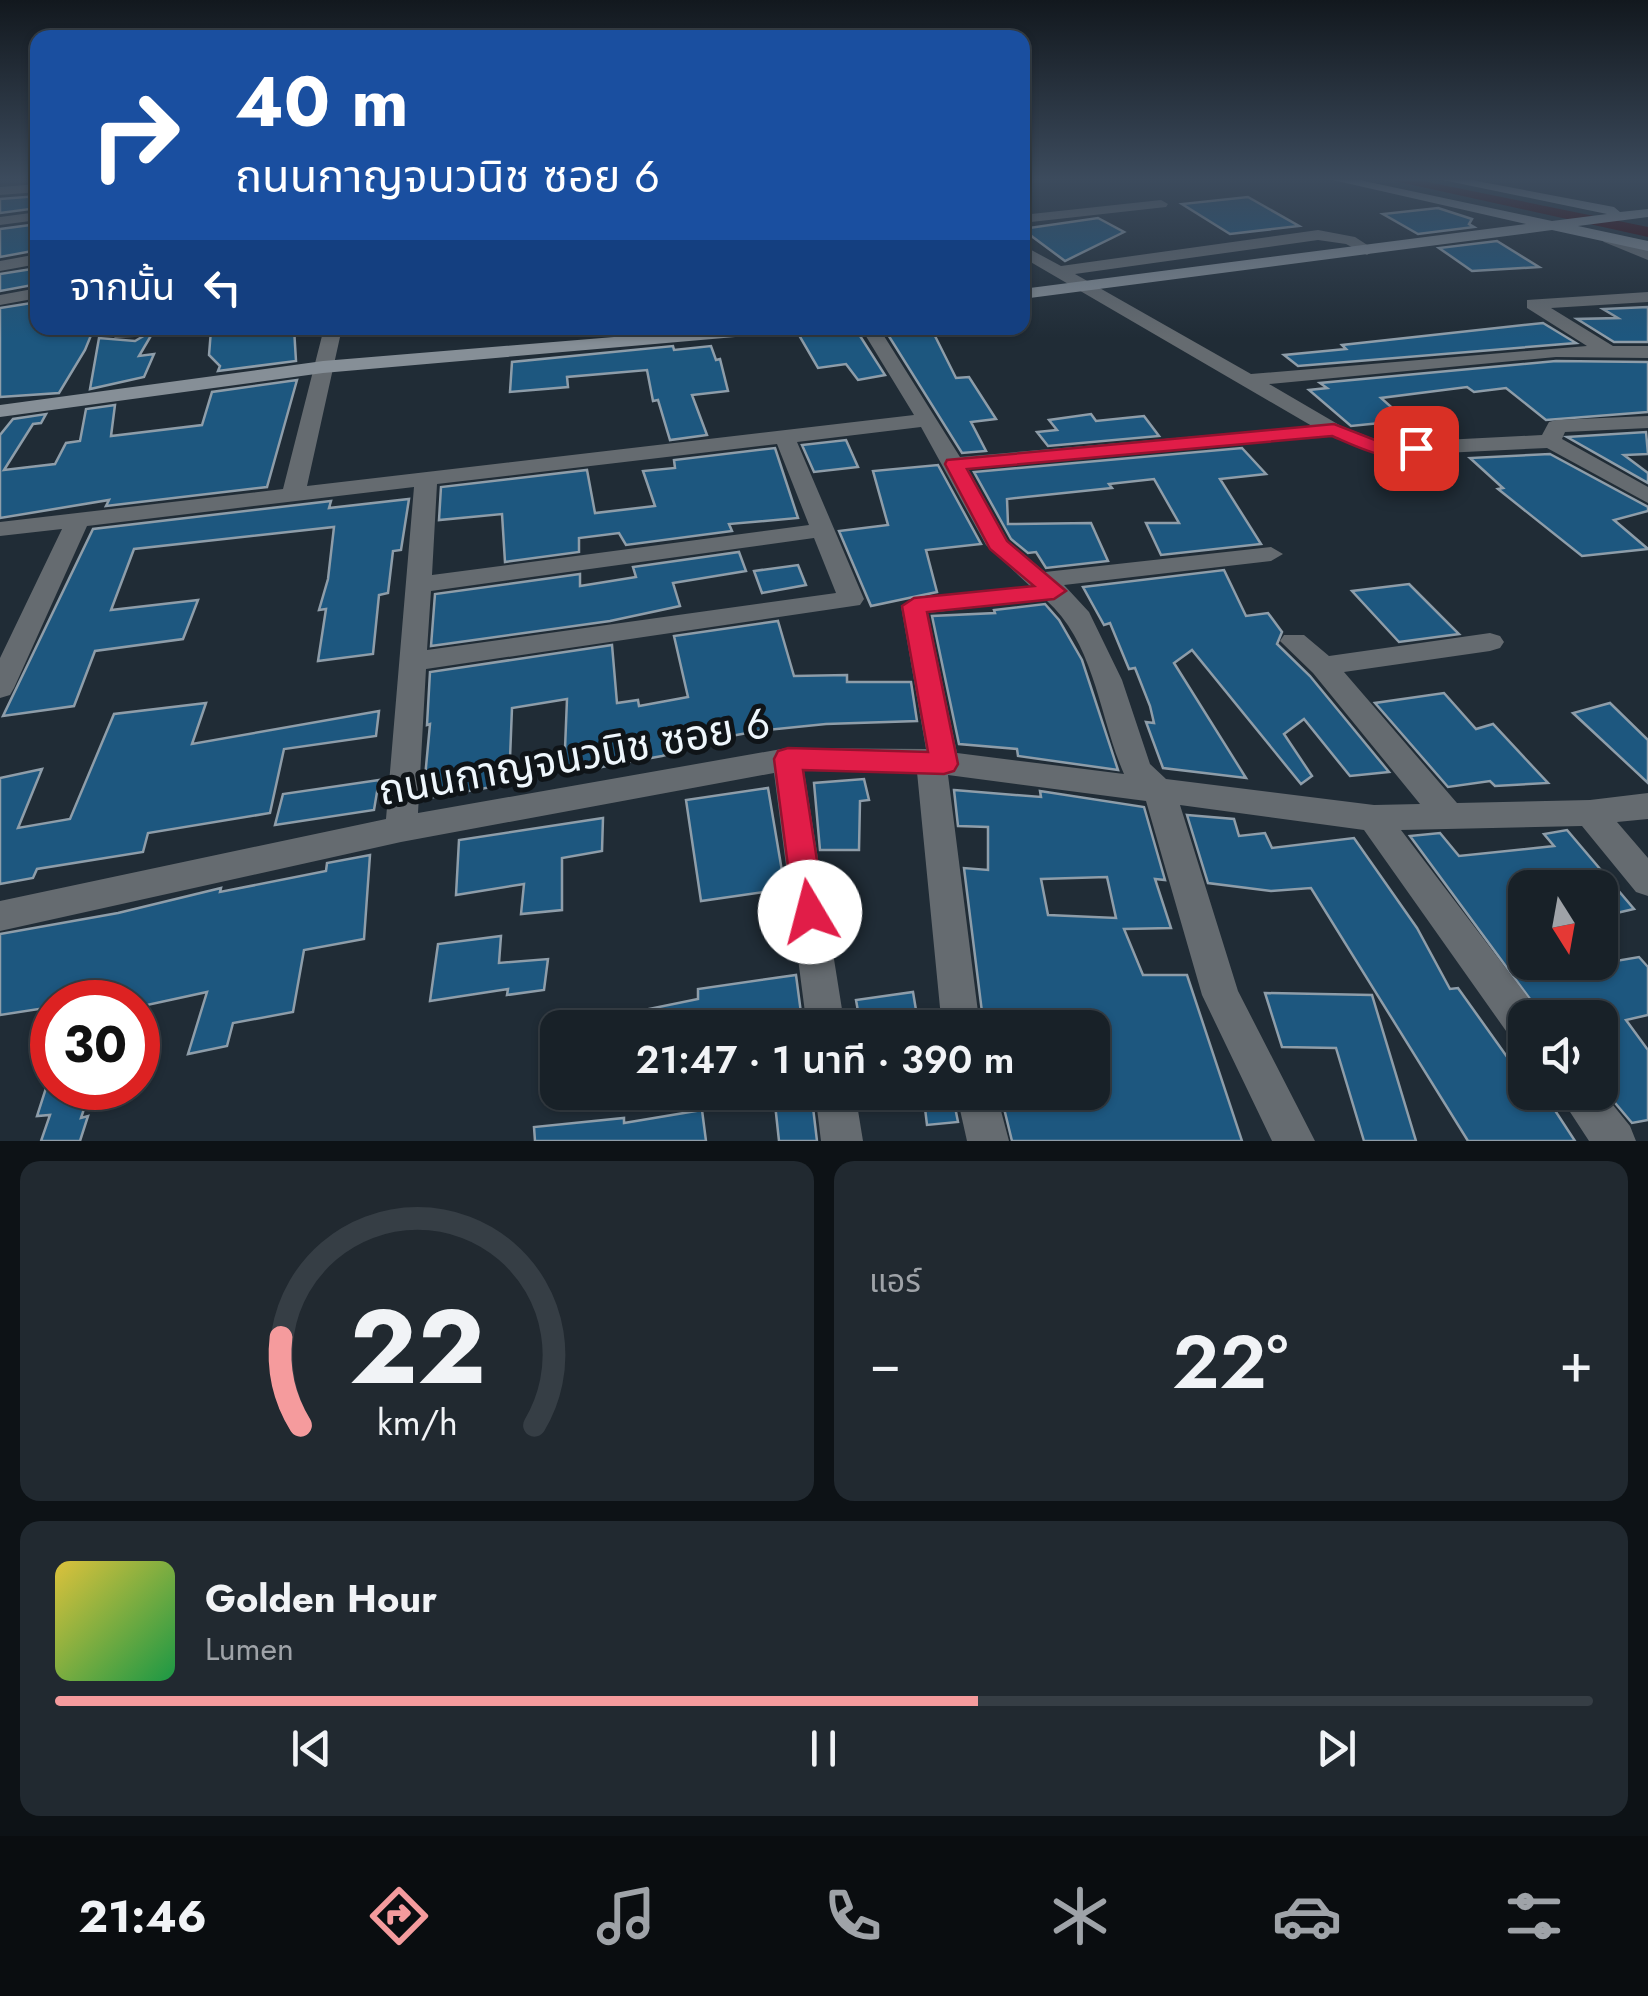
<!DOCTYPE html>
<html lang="th">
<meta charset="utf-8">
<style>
body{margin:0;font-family:Jost,"Noto Sans Thai",sans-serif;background:#212930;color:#f1f3f6;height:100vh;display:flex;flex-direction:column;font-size:38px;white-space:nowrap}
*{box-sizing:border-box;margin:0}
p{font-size:32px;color:#9fa3a8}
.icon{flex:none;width:55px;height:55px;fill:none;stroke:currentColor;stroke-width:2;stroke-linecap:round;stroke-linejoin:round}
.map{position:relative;height:1141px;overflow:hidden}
.panel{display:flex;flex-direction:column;gap:20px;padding:20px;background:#0d1216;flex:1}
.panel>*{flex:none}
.guide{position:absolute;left:30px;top:30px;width:1000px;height:305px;border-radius:20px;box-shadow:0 2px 8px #0004,0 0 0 2px #363e45;background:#1a4fa0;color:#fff;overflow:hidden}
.needle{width:65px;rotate:169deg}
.controls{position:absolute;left:1508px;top:870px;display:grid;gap:20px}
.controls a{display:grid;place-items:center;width:110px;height:110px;border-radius:20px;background:#182128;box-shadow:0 2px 8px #0004,0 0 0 2px #363e45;font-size:50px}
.speed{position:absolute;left:30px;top:980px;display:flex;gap:20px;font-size:50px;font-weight:700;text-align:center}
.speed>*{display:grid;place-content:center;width:130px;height:130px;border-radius:50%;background:#182128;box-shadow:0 2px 8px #0004,0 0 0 2px #363e45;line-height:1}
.speed .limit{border:15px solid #d22;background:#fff;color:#111}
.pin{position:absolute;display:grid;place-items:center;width:85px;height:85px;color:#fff;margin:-42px;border-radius:20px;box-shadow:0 5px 15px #0006}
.me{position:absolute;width:110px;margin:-55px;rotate:352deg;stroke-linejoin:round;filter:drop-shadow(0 0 8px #0008)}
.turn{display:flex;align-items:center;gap:35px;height:210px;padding:0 40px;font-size:45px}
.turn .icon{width:130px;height:130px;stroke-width:2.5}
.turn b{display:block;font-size:70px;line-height:85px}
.then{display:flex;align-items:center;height:95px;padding:0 40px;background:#0003;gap:20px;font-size:38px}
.big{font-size:75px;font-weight:600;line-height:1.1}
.panel .widget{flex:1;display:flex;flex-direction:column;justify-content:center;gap:15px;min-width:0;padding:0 35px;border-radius:20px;background:#212930}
.panel .dial{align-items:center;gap:0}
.dial svg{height:260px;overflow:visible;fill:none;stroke:#363e45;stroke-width:7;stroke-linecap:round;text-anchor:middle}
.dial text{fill:#f1f3f6;stroke:none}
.song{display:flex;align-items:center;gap:30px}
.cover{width:120px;height:120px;border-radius:15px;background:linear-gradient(135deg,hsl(50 70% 55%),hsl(140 70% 35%))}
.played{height:10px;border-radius:5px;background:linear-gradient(90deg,#f59b9d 60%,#363e45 60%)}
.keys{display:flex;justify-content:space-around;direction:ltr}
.heat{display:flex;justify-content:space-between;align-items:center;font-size:55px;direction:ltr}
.panel .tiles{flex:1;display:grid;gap:20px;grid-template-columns:1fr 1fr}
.widget:last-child{grid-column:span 2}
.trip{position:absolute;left:540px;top:1010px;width:570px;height:100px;border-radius:20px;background:#182128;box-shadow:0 2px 8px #0004,0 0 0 2px #363e45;font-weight:600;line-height:100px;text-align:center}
.tabs{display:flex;height:160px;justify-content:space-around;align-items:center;background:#0a0d10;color:#9fa3a8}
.tabs .icon{width:70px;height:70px}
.tabs .current{color:#f59b9d}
.tabs b{font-size:45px;color:#f1f3f6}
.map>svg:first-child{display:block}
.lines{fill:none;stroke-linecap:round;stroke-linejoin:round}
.canal{fill:#340006;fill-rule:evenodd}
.building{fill:#1d577f;stroke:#8e9da9;stroke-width:2.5;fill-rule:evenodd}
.street{fill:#656b70;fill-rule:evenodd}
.secondary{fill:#868f97;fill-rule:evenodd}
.route{fill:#e11d48;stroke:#92132f;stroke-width:2.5}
.labels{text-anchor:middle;stroke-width:10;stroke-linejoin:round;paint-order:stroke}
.near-street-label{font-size:42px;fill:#eef6fc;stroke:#0f1418}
</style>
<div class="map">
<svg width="1648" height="1141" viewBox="0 0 1648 1141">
<rect width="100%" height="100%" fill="#202c36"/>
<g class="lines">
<polygon class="canal" points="1381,178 1408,178 1648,227 1648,237"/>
</g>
<g class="building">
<polygon points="38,196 38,208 0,213 0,199"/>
<polygon points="1248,197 1299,226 1230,234 1182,204"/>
<polygon points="1438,208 1472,219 1469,224 1474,227 1418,234 1383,214"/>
<polygon points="1098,218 1124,232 1065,261 1022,229"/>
<polygon points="38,224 38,250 0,257 0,229"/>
<polygon points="1497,241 1539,267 1472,271 1439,248"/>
<polygon points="38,268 38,284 0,291 0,274"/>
<polygon points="38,302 38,328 94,328 85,350 59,393 0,397 0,308"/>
<polygon points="1648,307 1648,342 1614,342 1577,319 1618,318 1603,309"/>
<polygon points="1543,323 1576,343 1298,366 1284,355 1346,349 1342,345"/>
<polygon points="226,328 294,328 296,361 218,371 220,366 209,355 211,330"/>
<polygon points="798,328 855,328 885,375 858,380 846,364 818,368 796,330"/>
<polygon points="931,328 956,378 969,377 996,419 971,422 986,451 962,453 885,330"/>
<polygon points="147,334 152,334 139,356 154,354 144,377 90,389 99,338 135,341"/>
<polygon points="673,346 674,350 711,346 716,360 720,359 728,391 692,395 707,435 670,440 658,400 653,401 647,370 567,377 568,387 510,392 512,362"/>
<polygon points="1556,361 1648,362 1648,412 1546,420 1506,388 1474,392 1467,387 1381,398 1399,414 1392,414 1400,421 1351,426 1309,390 1327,388 1320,383"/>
<polygon points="297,380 267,487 106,506 109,500 0,518 0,435 13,419 46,414 41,423 33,424 4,470 55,464 66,443 80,441 86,409 115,405 111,436 202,425 212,392"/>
<polygon points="1091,414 1096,421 1144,416 1159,436 1048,446 1037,432 1057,430 1049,420"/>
<polygon points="1646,432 1648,454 1624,455 1648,473 1648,483 1567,437"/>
<polygon points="846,440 858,467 814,472 802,445"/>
<polygon points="775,448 798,518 729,524 732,531 626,545 619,533 579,538 579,552 505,562 502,514 439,520 441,487 587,470 595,513 655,506 643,471 675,468 674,460"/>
<polygon points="1242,448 1266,474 1220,479 1261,544 1161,555 1146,523 1179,523 1154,479 1109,484 1112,488 1007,499 1008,524 1091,523 1108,561 1046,568 1036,552 1028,553 1011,539 974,472"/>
<polygon points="1550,454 1648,507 1648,511 1614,520 1648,549 1582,556 1498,489 1503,488 1470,458"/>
<polygon points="938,465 981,544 926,550 937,592 871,606 839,531 888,525 873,471"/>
<polygon points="409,499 401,550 393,551 388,593 379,595 373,654 318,661 326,609 319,610 328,579 334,527 134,549 111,610 198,600 183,639 95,651 74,706 3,716 93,529 331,501 329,508"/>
<polygon points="739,552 746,571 673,583 680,606 610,621 431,646 435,594 580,574 580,586 636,577 633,567"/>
<polygon points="798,565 806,585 762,593 754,571"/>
<polygon points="1224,570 1246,616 1268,613 1282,632 1277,644 1310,676 1389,772 1350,776 1304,719 1284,734 1312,776 1301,784 1192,650 1174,663 1246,778 1163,768 1146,722 1154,723 1150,706 1135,668 1129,669 1110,623 1104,625 1083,587"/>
<polygon points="1409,584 1459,634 1399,642 1352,591"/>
<polygon points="1045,604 1059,620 1082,660 1118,770 1018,756 1017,749 959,744 932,616 995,613 994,610"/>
<polygon points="778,621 794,676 847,675 847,682 911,682 917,721 826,724 758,731 688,744 690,749 662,756 564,774 567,699 512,708 509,784 423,799 430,724 427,725 430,672 612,645 617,703 638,700 639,706 688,697 674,636"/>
<polygon points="1444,693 1476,729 1493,724 1548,783 1495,786 1490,781 1448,787 1375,703"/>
<polygon points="206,703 192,744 379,711 376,736 284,749 270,813 148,833 143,852 37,869 33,878 0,884 0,778 42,769 18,828 70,819 114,714"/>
<polygon points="1610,703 1648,740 1648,783 1573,713"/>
<polygon points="864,779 869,800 860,801 859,850 820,850 814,783"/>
<polygon points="379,780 374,810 275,825 283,794"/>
<polygon points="768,788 785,889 701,901 686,800"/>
<path d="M954,790L1041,797L1040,791L1144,807L1165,880L1155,879L1171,928L1124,929L1143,975H1187L1242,1141H1012L1000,1092H1092V1028H984L964,868L988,870V827L958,826ZM1107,877L1116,918L1048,915L1041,879Z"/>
<polygon points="1187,815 1234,819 1239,836 1265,833 1272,848 1354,838 1417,928 1450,989 1458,988 1525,1082 1525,1092 1543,1092 1575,1141 1468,1141 1311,888 1271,891 1208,883"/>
<polygon points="603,818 602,851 562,858 562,910 521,914 524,884 456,895 459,840"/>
<polygon points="1567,830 1634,909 1612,914 1600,899 1600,888 1525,888 1525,962 1571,962 1575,968 1639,957 1648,967 1648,1015 1626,1020 1648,1050 1648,1120 1632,1123 1600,1085 1600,1018 1544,1018 1410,836 1440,833 1459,856 1554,846 1544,834"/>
<polygon points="370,855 364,939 304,950 293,1012 233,1023 227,1046 188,1054 207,992 138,1007 138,1002 52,1002 52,1007 0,1015 0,934 118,913 221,888 220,892 326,871 327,863"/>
<polygon points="501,936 499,963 548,959 544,990 507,995 508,989 430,1001 438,944"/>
<polygon points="796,975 803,1028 606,1028 605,1018 698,999 698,989"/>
<polygon points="913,992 919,1028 861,1028 856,1000"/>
<polygon points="1265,993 1372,995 1416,1141 1364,1141 1336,1048 1282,1047"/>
<polygon points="46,1088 91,1088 81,1118 88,1116 80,1141 41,1141 50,1115 37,1116"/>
<polygon points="953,1097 958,1122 927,1125 924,1100"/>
<polygon points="812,1099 817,1141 779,1141 775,1104"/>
<polygon points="702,1110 706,1141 535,1141 534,1127 624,1118 624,1123"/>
</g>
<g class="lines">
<g class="street">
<polygon points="38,184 38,192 0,195 0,187"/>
<polygon points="1161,200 1168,204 1166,207 1022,223 1022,215"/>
<polygon points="38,212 38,220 0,225 0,217"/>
<path d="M1318,230L1355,237L1375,250L1367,255L1346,244L1318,240L1075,274L1251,374L1587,346L1527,308V300L1648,292V302L1551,308L1613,346H1648V358L1556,357L1269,384L1341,426L1385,443L1542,435L1549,422L1556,420L1648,416V428L1565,432L1562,439L1648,487V503L1547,448L1382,456L1332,436L968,469L1008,541L1045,572L1271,547L1283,554L1271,561L1064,585L1089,612L1122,680L1150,764L1166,779L1374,805L1420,804L1313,673L1280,641L1284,635H1304L1329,656L1490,633L1500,636L1504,642L1500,648L1490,651L1344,672L1457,803L1590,800L1648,793V819L1617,822L1648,858V896L1636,892L1582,826L1401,830L1539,1012L1541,1018H1525V1043L1511,1038L1364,830L1180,805L1238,991L1315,1141H1272L1202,995L1146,801L948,775L980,1028H942L917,772L804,771L845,1028H807L774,773L401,842L0,931V901L386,819L414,487L87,526L14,688L10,695L0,698V658L62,529L0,536V522L283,489L324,328H342L307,486L914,415L861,328H879L960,457L1312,426L1022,257V245L1061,266ZM921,427L986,545L1030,586L914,598L901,606L926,749L787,748L418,813L426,669L860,605L864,599L797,442ZM777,444L809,525L432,575L437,484ZM814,538L836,593L427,650L431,591ZM1046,600C1095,643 1099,717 1124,774L957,753L928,613Z"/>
<polygon points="1609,234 1648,249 1648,260 1604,242 1601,239"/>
<polygon points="38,254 38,264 0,271 0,261"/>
<polygon points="38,288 38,298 0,305 0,295"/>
<polygon points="103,328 139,328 144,332 135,337 115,338"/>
<polygon points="1600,1089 1630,1126 1636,1141 1589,1141 1557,1092 1600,1092"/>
<polygon points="815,1092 855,1092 863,1141 821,1141"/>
<polygon points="956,1092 996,1092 1009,1141 967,1141"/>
</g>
<g class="secondary">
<polygon points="1324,178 1350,178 1552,221 1607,214 1433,178 1461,178 1614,207 1620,212 1648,209 1648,217 1578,226 1648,241 1648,251 1552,230 1022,299 1022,289 1526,224"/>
<polygon points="723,328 789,328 780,333 323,373 0,417 0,405 323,361"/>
</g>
</g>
<linearGradient id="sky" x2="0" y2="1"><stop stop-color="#12181e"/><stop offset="0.53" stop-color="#3c4b5d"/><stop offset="1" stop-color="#3c4b5d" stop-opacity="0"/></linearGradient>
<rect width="1648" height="338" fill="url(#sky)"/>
<path class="route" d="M1334,424L1385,444L1416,443L1426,448C1400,470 1358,447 1332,436L967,469L1007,541L1066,591L1054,599L927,612L958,764L954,771L944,774L803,770L825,912L821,922L810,926L798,922L794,912L774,759L778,751L788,748L928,752L902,606L914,598L1034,586L990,549L945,464L947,460Z"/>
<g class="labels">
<g class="near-street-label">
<text transform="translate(574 756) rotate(-10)" y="15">ถนนกาญจนวนิช ซอย 6</text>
</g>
</g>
</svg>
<div class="controls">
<a><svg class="needle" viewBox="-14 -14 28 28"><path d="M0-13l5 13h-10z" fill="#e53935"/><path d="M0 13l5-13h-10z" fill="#9fa3a8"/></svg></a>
<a><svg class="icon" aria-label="sound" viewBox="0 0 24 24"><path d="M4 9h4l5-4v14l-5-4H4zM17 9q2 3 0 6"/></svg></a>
</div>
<div class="speed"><div class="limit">30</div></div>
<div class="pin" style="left:1416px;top:448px;background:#d93025"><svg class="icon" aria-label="arrive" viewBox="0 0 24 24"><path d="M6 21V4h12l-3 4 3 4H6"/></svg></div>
<svg class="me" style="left:810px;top:912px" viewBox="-20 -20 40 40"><circle r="19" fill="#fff"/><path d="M0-13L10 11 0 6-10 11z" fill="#e11d48"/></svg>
<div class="trip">21:47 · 1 นาที · 390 m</div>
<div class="guide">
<div class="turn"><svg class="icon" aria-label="right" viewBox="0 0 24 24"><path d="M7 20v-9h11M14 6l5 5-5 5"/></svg><div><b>40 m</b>ถนนกาญจนวนิช ซอย 6</div></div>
<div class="then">จากนั้น<svg class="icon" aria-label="left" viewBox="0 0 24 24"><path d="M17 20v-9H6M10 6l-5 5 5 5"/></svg></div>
</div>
</div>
<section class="panel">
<div class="tiles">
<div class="widget dial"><svg viewBox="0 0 100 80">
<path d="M14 69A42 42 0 1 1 86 69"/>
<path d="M14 69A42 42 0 0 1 8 42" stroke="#f59b9d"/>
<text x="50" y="56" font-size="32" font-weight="700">22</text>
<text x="50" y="72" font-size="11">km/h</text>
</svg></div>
<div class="widget"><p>แอร์</p>
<div class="heat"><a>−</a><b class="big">22°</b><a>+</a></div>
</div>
<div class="widget">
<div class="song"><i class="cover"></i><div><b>Golden Hour</b><p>Lumen</p></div></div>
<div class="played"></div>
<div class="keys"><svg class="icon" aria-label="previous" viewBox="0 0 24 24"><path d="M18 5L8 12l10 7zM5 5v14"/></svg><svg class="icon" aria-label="pause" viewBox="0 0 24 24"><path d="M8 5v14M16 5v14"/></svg><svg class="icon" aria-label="next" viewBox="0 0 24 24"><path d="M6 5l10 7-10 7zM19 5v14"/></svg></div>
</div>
</div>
</section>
<nav class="tabs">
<b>21:46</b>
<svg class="icon current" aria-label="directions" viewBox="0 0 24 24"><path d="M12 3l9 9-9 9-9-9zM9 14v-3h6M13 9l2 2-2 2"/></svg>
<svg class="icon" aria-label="music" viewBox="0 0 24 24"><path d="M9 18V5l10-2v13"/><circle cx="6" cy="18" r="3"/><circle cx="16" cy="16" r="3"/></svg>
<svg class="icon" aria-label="phone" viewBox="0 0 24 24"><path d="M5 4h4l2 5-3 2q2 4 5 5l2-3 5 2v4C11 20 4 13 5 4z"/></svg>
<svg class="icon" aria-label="climate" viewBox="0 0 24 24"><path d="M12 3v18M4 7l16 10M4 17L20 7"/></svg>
<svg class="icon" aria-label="car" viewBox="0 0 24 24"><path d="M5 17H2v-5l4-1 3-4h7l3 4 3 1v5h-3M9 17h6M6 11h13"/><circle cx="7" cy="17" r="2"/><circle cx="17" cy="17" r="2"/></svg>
<svg class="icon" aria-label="filters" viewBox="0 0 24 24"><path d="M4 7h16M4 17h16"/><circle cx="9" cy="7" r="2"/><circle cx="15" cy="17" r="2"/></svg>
</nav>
